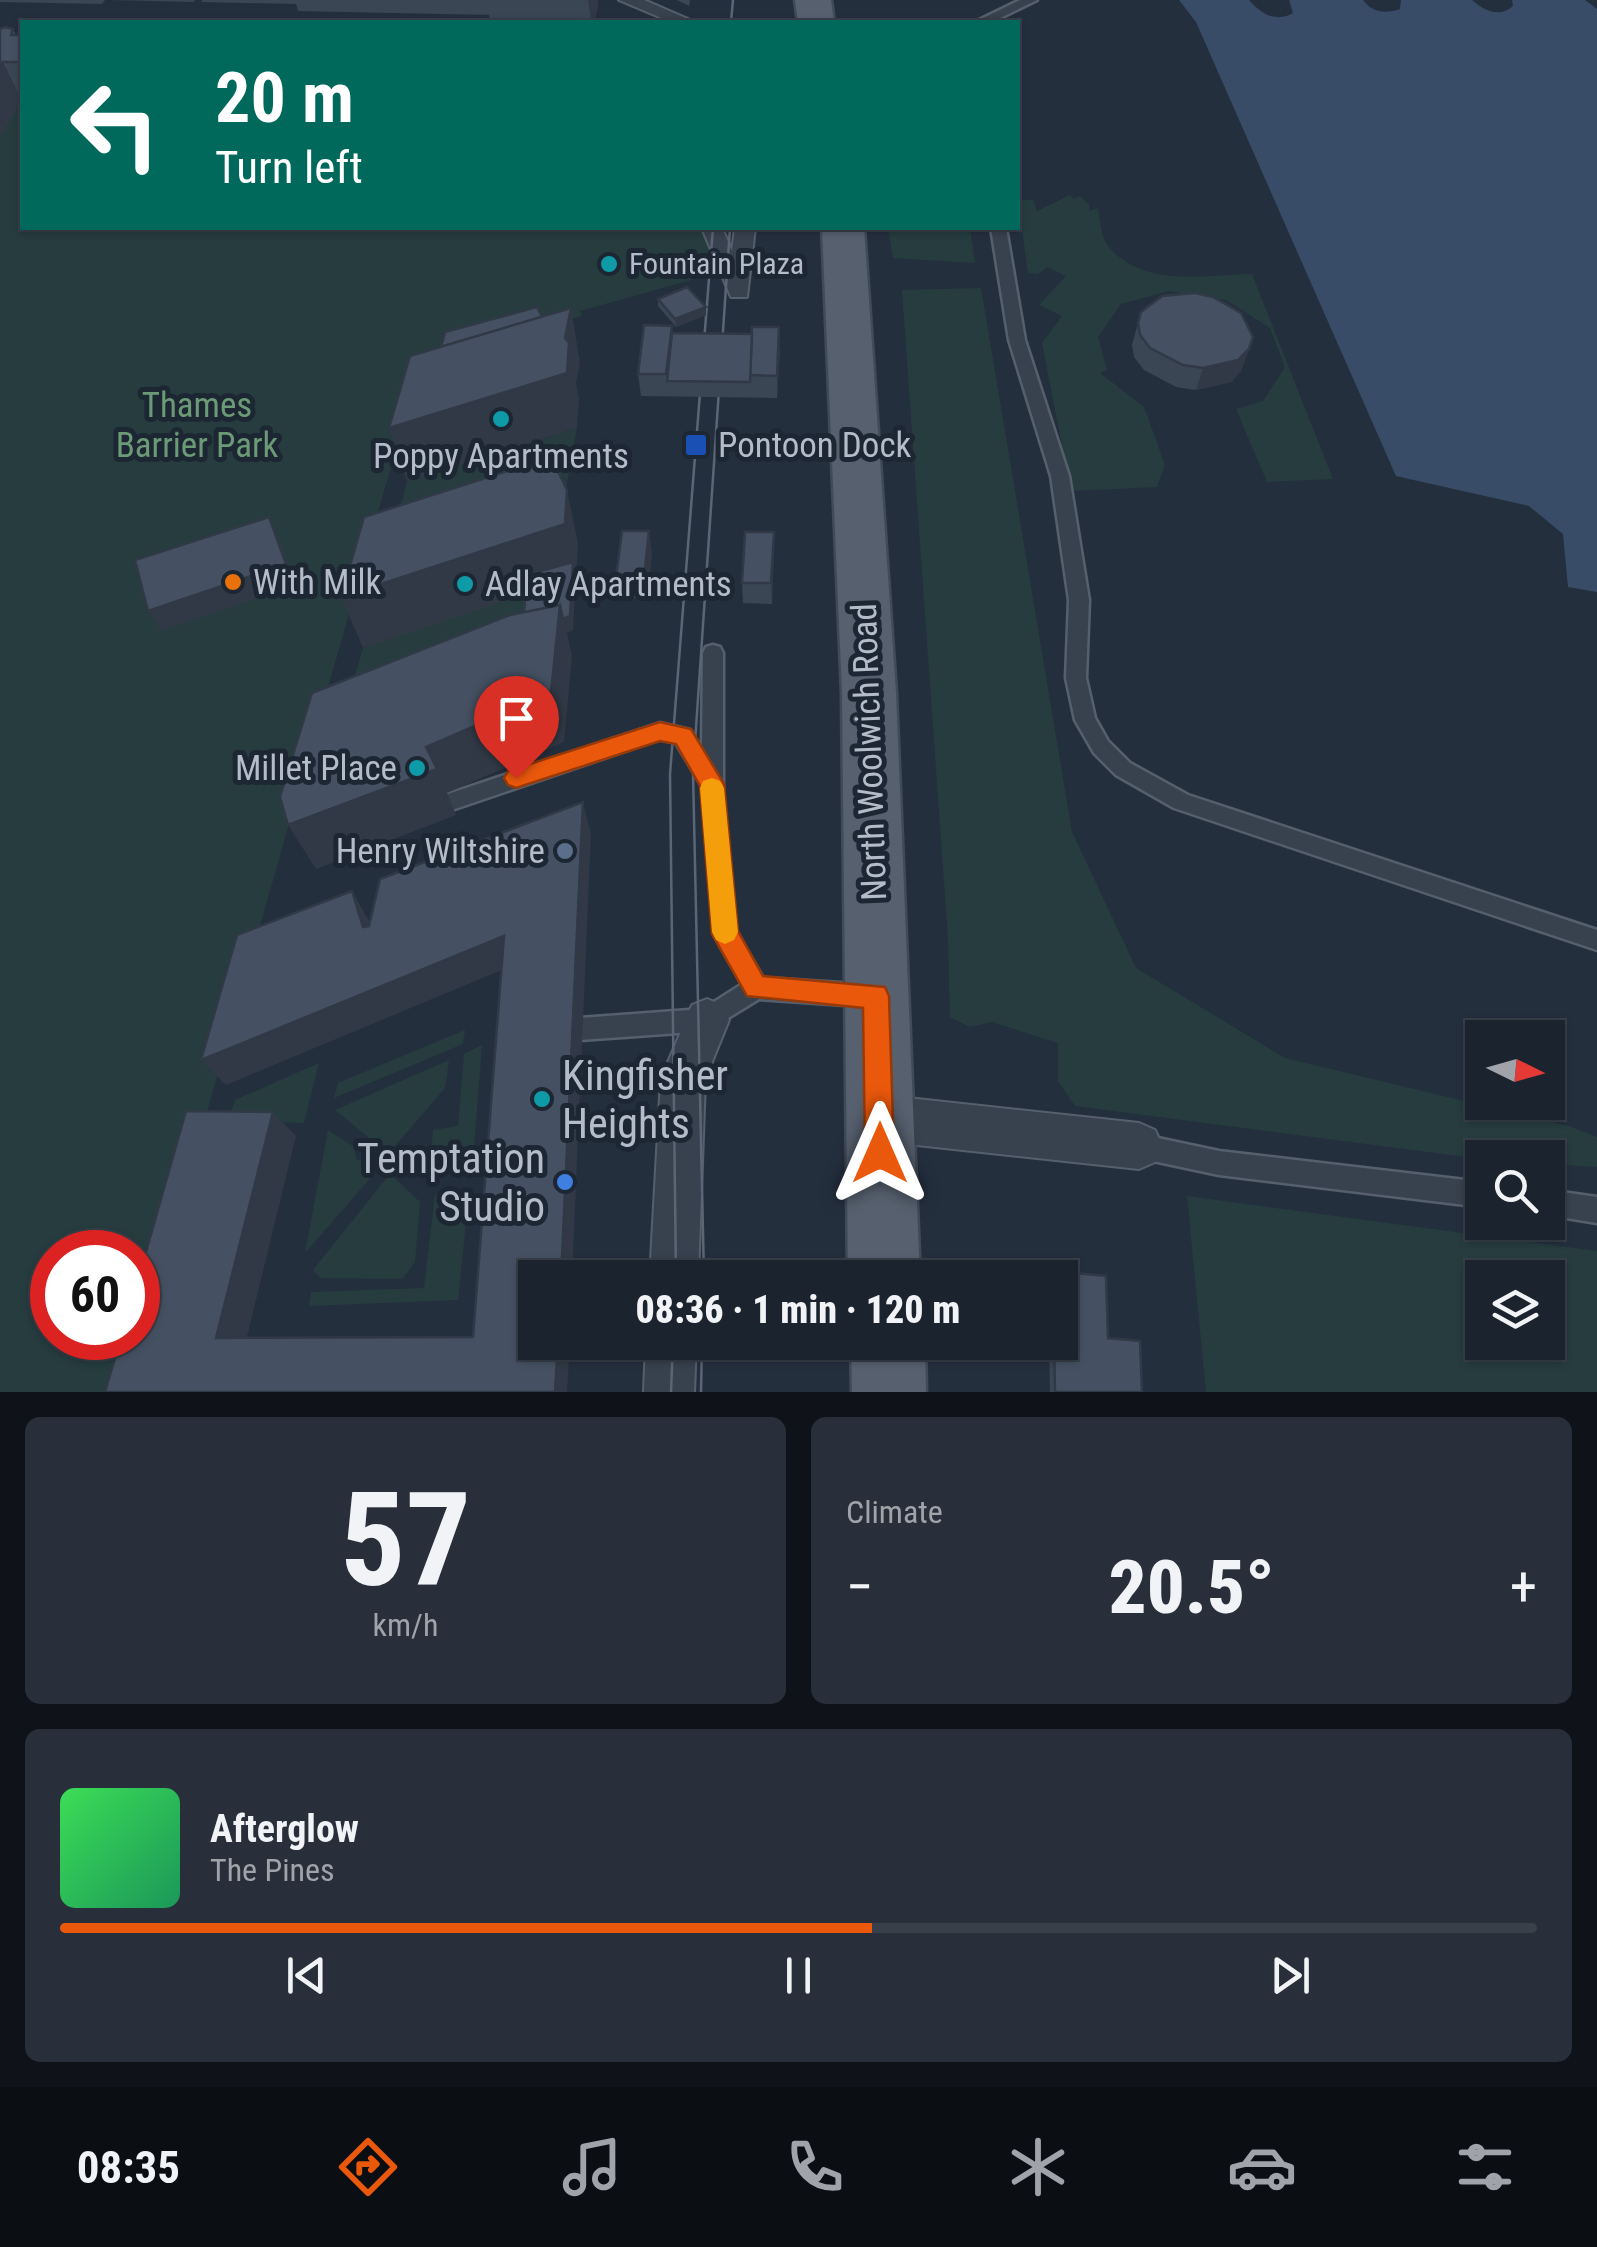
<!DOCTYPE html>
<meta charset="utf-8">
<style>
body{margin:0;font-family:"Roboto Condensed",sans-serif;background:#282f3a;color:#f1f3f6;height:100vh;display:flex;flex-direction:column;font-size:38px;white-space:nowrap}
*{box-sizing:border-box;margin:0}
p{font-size:32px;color:#a0a4aa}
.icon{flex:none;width:55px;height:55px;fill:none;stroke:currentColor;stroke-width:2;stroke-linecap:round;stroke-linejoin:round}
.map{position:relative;height:1392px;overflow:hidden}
.panel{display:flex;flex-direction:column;gap:25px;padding:25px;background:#0f1319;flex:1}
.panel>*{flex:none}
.hud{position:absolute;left:20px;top:20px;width:1000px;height:210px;border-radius:0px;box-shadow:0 2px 8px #0004,0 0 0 2px #39404a;background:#00695c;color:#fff;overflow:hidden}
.needle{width:65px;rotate:95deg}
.fabs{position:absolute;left:1465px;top:1020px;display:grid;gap:20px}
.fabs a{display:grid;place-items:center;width:100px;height:100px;border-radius:0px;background:#1b232e;box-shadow:0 2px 8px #0004,0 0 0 2px #39404a;font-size:50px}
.speed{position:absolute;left:30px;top:1230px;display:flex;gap:20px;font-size:50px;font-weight:700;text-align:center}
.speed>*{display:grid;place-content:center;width:130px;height:130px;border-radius:50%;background:#1b232e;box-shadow:0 2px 8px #0004,0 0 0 2px #39404a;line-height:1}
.speed .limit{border:15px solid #d22;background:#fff;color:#111}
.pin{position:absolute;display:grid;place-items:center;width:85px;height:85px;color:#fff;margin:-102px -42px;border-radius:50% 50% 50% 0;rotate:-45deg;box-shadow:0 0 10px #0007}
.pin .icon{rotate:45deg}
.me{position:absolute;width:110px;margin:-55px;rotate:0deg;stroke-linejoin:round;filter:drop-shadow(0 0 8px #0008)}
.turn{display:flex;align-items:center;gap:35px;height:210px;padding:0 30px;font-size:45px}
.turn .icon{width:130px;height:130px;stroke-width:2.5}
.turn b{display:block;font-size:70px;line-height:85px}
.big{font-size:75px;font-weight:800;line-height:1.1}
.panel .tile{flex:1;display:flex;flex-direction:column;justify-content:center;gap:15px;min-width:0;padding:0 35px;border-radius:15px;background:#282f3a}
.panel .dial{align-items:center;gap:0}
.dial b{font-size:130px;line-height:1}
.song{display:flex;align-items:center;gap:30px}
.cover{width:120px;height:120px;border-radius:15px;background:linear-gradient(135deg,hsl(130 70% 55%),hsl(150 70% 35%))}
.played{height:10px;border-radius:5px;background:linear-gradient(90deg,#ea580c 55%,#39404a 55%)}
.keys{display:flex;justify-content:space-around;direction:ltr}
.heat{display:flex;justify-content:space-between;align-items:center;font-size:55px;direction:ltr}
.panel .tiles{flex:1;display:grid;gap:25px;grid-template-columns:1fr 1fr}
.tile:last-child{grid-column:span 2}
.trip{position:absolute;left:518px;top:1260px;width:560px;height:100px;border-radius:0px;background:#1b232e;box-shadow:0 2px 8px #0004,0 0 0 2px #39404a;font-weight:800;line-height:100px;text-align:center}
.tab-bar{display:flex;height:160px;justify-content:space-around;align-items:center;background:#0b0e12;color:#a0a4aa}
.tab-bar .icon{width:70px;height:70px}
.tab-bar .current{color:#ea580c}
.tab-bar b{font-size:45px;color:#f1f3f6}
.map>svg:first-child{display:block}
.green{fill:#263c3f;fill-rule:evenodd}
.water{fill:#394c67}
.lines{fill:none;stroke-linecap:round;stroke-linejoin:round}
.service-casing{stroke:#565f6c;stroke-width:5}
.pedestrian-casing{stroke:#565f6c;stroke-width:4}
.minor-casing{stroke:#565f6c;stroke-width:4}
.primary-casing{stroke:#414a57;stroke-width:5}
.service{fill:#38414e;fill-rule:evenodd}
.pedestrian{fill:#38414e;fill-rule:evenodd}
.minor{fill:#38414e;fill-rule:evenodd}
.primary{fill:#56606e;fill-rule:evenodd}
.tram{stroke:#5a6575;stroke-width:2.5}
.wall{fill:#3b4654}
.shaded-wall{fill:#303945}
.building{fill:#455162;stroke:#303945;stroke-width:2.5}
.route{fill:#ea580c;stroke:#983908;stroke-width:2.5}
.slow{fill:#f59e0b}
.culture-dot{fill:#0f9aa8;stroke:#1d2633;stroke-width:4}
.transit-dot{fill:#1a4fb4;stroke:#1d2633;stroke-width:4}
.food-dot{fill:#e8710a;stroke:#1d2633;stroke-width:4}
.service-dot{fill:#5c6f8a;stroke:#1d2633;stroke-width:4}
.shop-dot{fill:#3f7fe0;stroke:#1d2633;stroke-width:4}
.labels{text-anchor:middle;stroke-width:10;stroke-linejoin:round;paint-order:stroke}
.far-poi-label{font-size:30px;fill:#b4bcc9;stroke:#1d2633;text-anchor:start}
.park-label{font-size:35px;fill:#6b9a76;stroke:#1d2633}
.poi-label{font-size:35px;fill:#b4bcc9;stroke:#1d2633;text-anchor:start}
.street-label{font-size:35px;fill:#b4bcc9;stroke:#1d2633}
.near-poi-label{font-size:42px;fill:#b4bcc9;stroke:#1d2633;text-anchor:start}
</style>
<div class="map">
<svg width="1597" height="1392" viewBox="0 0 1597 1392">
<rect width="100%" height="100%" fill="#242f3e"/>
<g class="green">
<path d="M22,101V228H701L727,270L580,311L582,316L420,365L127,1392H0V136ZM52,1252H138V1338H52Z"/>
<path d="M1070,195L1074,199L1080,196L1089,204V211L1098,208C1100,219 1101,237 1108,246C1143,288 1205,275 1252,274L1333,479L1267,482L1236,409L1263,401L1285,367L1270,328L1226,300L1169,291L1121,304L1098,337L1107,370L1100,373L1144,407L1165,465L1157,487L1071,491L1042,343L1062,316L1039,305L1066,276L1048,267L1038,274L1028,273L1018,200H1033L1037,211Z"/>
<polygon points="888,228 970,228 975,263 893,258"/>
<polygon points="981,288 1072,832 1136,968 1285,1058 1569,1126 1597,1137 1597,1167 1548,1164 1548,1158 1482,1159 1075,1106 1058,1081 1058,1043 992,1022 970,1027 950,1017 948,938 902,290"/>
<polygon points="577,428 562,510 384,570 407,482"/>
<polygon points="523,591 530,601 524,666 336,741 363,648"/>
<polygon points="465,1030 463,1044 334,1098 338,1083"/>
<polygon points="482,1045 473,1161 430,1164 433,1130 458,1126 464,1054"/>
<polygon points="449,1060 445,1088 383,1160 378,1145 335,1110"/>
<polygon points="319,1063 304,1123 228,1120 235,1100"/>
<polygon points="328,1130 353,1146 357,1160 373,1158 374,1174 305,1253"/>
<polygon points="390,1174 420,1202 415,1262 402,1279 321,1278 313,1270"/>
<polygon points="469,1194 458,1300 309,1306 311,1292 424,1288 435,1195"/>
<path d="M1187,1196L1597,1251V1392H1206ZM1482,1278H1548V1342H1482Z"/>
</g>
<path class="water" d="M1179,0H1249C1261,14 1276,23 1293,13L1289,0H1363C1373,13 1385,14 1400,9L1401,0H1472C1484,11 1500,18 1513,6L1512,0H1585L1597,9V592L1568,587L1563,534L1529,506L1396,476L1196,22Z"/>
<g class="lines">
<defs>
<g id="service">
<polygon points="1020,0 1037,0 992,22 975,22"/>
<polygon points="991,228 1006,228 1025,340 1069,476 1089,600 1086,678 1095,718 1108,741 1130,763 1188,795 1597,930 1597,950 1174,808 1116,775 1094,753 1075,720 1066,678 1069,600 1051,476 1009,340"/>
<polygon points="713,645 720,647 723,653 723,802 736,932 763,978 873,985 881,988 885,996 881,1004 873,1007 759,999 707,1031 580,1040 572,1037 568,1029 572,1021 580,1018 703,1009 742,984 714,934 702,786 676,743 660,739 449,811 442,808 438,802 442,796 660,723 690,730 702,750 703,653 706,647"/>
<polygon points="1139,1134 1219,1151 1482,1182 1482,1207 1219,1175 1139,1158 1130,1155 1127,1146 1130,1137"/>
<polygon points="1548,1190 1597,1197 1597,1223 1548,1215"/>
</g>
<g id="pedestrian">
<polygon points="619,0 644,0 695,22 671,22"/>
<polygon points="702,228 722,228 732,251 735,228 755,228 747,297 731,297"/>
</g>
<g id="minor">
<polygon points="707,999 722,1005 729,1020 705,1079 698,1278 650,1278 661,1079 692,1005"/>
<polygon points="880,1095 1139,1123 1155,1130 1162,1146 1155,1162 1139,1169 880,1141 864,1134 857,1118 864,1102"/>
<polygon points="646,1342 696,1342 694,1392 644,1392"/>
</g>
<g id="primary">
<polygon points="795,0 831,0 834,22 798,22"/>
<polygon points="822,228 864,228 896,693 920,1278 848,1278 842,693"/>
<polygon points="851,1342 925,1342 926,1392 852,1392"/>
</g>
</defs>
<use href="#service" class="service-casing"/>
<use href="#pedestrian" class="pedestrian-casing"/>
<use href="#minor" class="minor-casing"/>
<use href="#primary" class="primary-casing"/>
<use href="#service" class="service"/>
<use href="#pedestrian" class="pedestrian"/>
<use href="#minor" class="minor"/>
<use href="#primary" class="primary"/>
<g class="tram">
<polyline points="731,22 733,0"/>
<polyline points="676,1278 670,774 713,228"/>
<polyline points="704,1278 693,772 730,228"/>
<polyline points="671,1392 673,1342"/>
<polyline points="701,1392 702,1342"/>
</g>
</g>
<g class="wall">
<polygon points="0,0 105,0 102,4 0,2"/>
<polygon points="110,0 195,0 194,2"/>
<polygon points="202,0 598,0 598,3 595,22 490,22 489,15 298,11 296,4 202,2"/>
<polygon points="677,0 690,0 689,6"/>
<polygon points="0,29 13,29 16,35 22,30 22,101 0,136"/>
<polygon points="658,299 706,315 676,327 658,306"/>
<polygon points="1141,312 1253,337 1241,371 1231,382 1196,390 1176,387 1144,370 1134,357 1132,345"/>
<polygon points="672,333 780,349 777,398 641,396 638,374"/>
<polygon points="774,532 772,604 743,603 742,583"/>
<polygon points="652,552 647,598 619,598 616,577"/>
<polygon points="1053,1271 1106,1276 1108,1338 1140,1341 1142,1392 1050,1392 1049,1342 1060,1342 1060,1278 1049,1278"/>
</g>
<g class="shaded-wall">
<polygon points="588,0 598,0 595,22 591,22"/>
<polygon points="3,62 22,101 0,136 0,63"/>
<polygon points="706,307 706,315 676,327 675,319"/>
<polygon points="571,308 580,363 576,383 579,398 577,428 407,482 389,428 565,338"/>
<polygon points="779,327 780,349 777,398 777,376"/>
<polygon points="1249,349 1241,371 1231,382 1196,390 1203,368"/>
<polygon points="567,490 578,543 573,630 567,633 572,656 564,742 447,793 456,815 316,869 288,825 435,769 426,747 551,693 555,659 524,666 520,652 556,645 560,605 563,619 570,616 572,578 528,593 526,587 519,577 525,594 363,648 341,597 565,524"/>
<polygon points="269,517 279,538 296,585 161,631 148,611"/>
<polygon points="649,531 652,552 647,598 644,577"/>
<polygon points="774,532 774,554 772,604 771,583"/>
<polygon points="583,802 591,834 572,1278 561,1278"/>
<polygon points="352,891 369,921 381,956 363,927"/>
<polygon points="504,936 516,964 226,1085 201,1060"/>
<polygon points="273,1112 296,1136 243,1353 216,1338"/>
<polygon points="558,1342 570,1342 567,1392 555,1392"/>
</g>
<g class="building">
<polygon points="5,27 13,29 11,35 17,35 22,30 22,57 19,62 3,62 0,66 0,29"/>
<polygon points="687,287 706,307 675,319 658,299"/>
<polygon points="1195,293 1213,297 1241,313 1253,337 1249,349 1238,360 1203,368 1183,365 1150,348 1140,335 1138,323 1141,312 1162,296"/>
<polygon points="537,307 542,317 441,347 445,332"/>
<polygon points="571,308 565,338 569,343 567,373 389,428 410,356"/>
<polygon points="644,325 672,326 666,374 638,374"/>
<polygon points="752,327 779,327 777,376 750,375"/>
<polygon points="672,333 752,334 750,382 667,381"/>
<polygon points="551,457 567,490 565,524 341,597 364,517"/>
<polygon points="269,517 286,564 148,611 135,560"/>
<polygon points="622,531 649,531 644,577 616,577"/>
<polygon points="745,532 774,532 771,583 742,583"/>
<polygon points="573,562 570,616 563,619 560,605 524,613 526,587 519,577"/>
<polygon points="560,605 551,693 426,747 437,769 288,825 280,797 312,693 510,615"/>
<polygon points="583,802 561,1278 535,1278 535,1342 558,1342 555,1392 105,1392 121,1338 138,1338 138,1280 186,1111 273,1112 216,1338 473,1337 504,936 201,1060 237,935 352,891 363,927 369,926 380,879"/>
<polygon points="1053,1271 1106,1276 1108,1338 1140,1341 1142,1392 1055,1392 1054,1342 1060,1342 1060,1278 1053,1278"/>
</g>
<polygon class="route" points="660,722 691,729 724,784 738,931 763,976 885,987 889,996 894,1153 889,1163 880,1167 870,1163 865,1153 863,1008 747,996 712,934 700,786 676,744 660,741 516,788 508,785 504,778 508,771"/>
<polygon class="slow" points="712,778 720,781 724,788 738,932 734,940 725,944 716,940 712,932 700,788 703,781"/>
<g class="culture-dot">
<circle cx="609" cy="264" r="10"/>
<circle cx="501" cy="419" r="10"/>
<circle cx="465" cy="584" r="10"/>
<circle cx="417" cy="768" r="10"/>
<circle cx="542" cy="1099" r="10"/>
</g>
<rect class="transit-dot" x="684" y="433" width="24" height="24" rx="5"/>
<circle class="food-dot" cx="233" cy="582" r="10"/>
<circle class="service-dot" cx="565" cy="851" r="10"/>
<circle class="shop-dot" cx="565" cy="1182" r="10"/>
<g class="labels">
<g class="far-poi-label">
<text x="629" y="274">Fountain Plaza</text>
</g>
<g class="park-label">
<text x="197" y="417">Thames<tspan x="197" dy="40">Barrier Park</tspan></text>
</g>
<g class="poi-label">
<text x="718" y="457">Pontoon Dock</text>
<text x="501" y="468" text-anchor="middle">Poppy Apartments</text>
<text x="253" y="594">With Milk</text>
<text x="485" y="596">Adlay Apartments</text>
<text x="397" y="780" text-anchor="end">Millet Place</text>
<text x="545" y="863" text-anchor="end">Henry Wiltshire</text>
</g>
<g class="street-label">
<text transform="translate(869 752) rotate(-92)" y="12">North Woolwich Road</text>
</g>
<g class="near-poi-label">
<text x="562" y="1090">Kingfisher<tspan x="562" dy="48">Heights</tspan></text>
<text x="545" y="1173" text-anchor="end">Temptation<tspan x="545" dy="48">Studio</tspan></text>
</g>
</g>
</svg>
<div class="fabs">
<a><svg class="needle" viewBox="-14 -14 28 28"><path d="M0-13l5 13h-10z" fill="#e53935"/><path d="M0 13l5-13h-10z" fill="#a0a4aa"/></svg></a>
<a><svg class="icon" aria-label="search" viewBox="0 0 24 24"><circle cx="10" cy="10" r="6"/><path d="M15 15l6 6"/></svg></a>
<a><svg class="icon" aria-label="layers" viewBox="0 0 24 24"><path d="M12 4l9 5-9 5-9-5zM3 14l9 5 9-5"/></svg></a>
</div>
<div class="speed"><div class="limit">60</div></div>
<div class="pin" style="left:516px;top:778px;background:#d93025"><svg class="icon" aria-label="arrive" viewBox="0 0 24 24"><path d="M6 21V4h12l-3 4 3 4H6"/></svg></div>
<svg class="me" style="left:880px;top:1153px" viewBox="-20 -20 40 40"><path d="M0-17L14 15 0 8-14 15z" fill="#ea580c" stroke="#fff" stroke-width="4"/></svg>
<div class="trip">08:36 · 1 min · 120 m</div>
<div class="hud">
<div class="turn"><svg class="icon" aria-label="left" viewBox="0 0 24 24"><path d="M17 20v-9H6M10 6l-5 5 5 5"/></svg><div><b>20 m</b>Turn left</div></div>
</div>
</div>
<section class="panel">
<div class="tiles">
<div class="tile dial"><b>57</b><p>km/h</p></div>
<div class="tile"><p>Climate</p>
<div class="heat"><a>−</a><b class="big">20.5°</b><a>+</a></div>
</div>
<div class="tile">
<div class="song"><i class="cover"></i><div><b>Afterglow</b><p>The Pines</p></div></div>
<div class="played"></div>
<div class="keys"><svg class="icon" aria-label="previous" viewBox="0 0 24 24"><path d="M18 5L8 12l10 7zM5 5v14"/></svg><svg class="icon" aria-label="pause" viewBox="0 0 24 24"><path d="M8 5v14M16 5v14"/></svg><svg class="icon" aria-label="next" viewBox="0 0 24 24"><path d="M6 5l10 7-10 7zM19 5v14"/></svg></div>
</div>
</div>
</section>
<nav class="tab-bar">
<b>08:35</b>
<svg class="icon current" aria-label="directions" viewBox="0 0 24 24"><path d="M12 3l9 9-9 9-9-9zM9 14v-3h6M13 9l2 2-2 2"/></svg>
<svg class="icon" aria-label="music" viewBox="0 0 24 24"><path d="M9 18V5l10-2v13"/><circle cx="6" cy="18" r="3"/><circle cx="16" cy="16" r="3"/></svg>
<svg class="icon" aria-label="phone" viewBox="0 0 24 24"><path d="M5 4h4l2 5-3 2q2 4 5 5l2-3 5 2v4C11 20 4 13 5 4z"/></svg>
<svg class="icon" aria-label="climate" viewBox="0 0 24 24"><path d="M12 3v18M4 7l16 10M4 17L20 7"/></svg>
<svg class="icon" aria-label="car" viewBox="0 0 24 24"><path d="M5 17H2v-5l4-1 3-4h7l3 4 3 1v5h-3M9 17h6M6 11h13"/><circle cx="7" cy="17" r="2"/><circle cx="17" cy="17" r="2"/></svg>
<svg class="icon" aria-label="filters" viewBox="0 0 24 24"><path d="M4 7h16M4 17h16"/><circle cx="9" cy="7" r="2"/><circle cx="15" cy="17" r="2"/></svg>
</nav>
